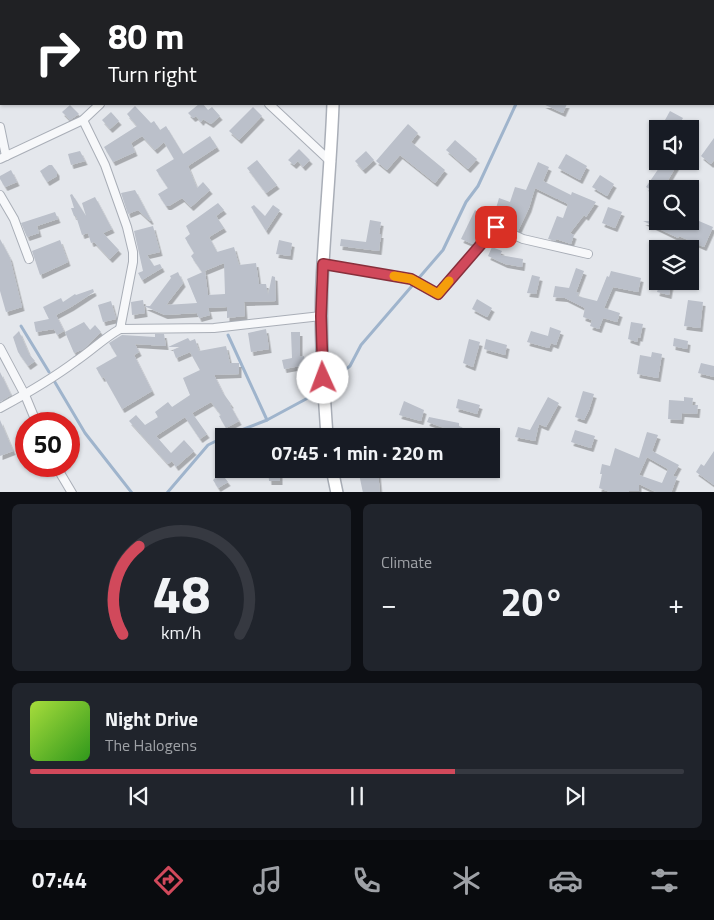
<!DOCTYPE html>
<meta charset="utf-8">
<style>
body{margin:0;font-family:"Titillium Web",sans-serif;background:#20242c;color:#f1f3f6;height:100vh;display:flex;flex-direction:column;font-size:19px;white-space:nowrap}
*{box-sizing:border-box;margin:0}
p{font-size:16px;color:#9ea1a6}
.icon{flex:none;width:28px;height:28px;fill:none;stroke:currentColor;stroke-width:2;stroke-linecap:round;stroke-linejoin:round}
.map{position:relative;height:492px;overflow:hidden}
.side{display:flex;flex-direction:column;gap:12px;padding:12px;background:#0d0f14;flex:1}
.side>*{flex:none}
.banner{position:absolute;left:0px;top:0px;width:715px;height:105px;box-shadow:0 1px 4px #0004;background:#202124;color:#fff;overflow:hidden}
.controls{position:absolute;left:649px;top:120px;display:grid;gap:10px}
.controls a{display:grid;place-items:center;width:50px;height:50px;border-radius:0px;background:#171b24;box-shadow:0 1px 4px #0004;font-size:25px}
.speed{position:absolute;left:15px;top:412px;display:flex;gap:10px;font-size:25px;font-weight:700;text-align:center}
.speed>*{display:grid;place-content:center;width:65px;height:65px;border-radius:50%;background:#171b24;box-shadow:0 1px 4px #0004;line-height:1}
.speed .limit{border:8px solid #d22;background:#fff;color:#111}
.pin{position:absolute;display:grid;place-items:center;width:42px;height:42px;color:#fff;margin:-21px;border-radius:10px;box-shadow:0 2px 8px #0006}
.me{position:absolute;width:55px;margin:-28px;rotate:358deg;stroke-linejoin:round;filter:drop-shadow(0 0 4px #0008)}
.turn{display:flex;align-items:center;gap:18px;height:105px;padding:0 25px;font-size:22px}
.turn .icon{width:65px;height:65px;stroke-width:2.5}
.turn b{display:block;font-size:35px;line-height:42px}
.big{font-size:38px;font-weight:700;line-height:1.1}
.side .widget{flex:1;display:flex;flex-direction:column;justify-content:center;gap:8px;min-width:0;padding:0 18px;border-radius:8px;background:#20242c}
.side .dial{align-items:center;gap:0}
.dial svg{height:130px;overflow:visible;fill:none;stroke:#363941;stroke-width:7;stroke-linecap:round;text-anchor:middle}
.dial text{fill:#f1f3f6;stroke:none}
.song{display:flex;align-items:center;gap:15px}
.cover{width:60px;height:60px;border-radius:8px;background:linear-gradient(135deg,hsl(80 70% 55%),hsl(110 70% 35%))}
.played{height:5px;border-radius:2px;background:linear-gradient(90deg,#d1495b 65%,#363941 65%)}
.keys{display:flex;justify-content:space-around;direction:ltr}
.heat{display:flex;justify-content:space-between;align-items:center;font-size:28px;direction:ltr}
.side .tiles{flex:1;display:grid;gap:12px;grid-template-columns:1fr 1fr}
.widget:last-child{grid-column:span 2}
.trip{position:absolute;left:215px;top:428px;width:285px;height:50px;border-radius:0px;background:#171b24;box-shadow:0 1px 4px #0004;font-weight:700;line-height:50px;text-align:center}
.menu{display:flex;height:80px;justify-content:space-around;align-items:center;background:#090b0e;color:#9ea1a6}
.menu .icon{width:35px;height:35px}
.menu .current{color:#d1495b}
.menu b{font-size:22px;color:#f1f3f6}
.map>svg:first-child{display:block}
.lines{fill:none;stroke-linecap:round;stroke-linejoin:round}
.stream{stroke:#9fb4cc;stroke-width:3}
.building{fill:#bbc0ca;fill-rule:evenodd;filter:url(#shadow)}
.street-casing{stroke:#a9aeb7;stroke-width:10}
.secondary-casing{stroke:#a9aeb7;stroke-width:14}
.street{stroke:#f7f8fa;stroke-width:8}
.secondary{stroke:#fff;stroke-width:11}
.route-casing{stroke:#882f3b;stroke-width:12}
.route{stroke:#d1495b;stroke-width:9}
.slow{stroke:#f59e0b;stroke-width:9}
</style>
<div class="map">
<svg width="714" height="493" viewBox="0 0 714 493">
<defs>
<filter id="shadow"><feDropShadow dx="2.5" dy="4" stdDeviation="0" flood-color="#0004"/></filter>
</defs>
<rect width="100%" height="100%" fill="#e4e7ec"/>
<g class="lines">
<g class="stream">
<polyline points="590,1 591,0"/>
<polyline points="21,326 49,372"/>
<polyline points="228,335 267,420"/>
<polyline points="53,379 85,433 132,493"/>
<polyline points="330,382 350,366 361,345 443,250 466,202 478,186 516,104"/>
<polyline points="226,436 267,420 319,392"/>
<polyline points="167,493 208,445 224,437"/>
</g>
</g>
<g class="building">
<polygon points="199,104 203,104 208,110 212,107 220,116 211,124 203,119 201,122 196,116 193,118 188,113"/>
<polygon points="543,104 567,104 563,113"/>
<polygon points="70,105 79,114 70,120 62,112"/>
<polygon points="135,106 151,123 154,121 160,130 166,126 183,154 210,136 217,147 188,166 197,188 203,182 210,190 191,207 182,198 169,206 166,206 158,194 168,188 156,170 174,159 164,142 155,150 142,136 131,143 135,152 113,162 104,147 137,126 127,114"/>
<polygon points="253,107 262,116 239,140 229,131"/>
<polygon points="670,111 683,118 677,129 660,129"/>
<polygon points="111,112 119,121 110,129 102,120"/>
<polygon points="408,124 418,133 411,142 445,170 435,183 400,155 387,170 376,161"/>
<polygon points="714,138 714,160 711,164 701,156"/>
<polygon points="455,140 477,159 468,169 446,150"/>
<polygon points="299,149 310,160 303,167 298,161 294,165 288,160"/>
<polygon points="80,151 85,161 71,165 68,154"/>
<polygon points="366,151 374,160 363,170 355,161"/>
<polygon points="566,154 587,166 580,180 558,168"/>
<polygon points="257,160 277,185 266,193 247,168"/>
<polygon points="649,161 671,161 677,165 668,180 670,182 665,189 658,189 658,194 646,187 659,168"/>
<polygon points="538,162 549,167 543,181 571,195 572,192 596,202 586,217 584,215 570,233 574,235 571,244 556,239 556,241 548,239 557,216 563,218 568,204 535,188 529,208 518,231 509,227 512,221 494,215 499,198 510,202 515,187 526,190"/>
<polygon points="49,165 52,165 57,172 57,176 47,182 40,171"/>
<polygon points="11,170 17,182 5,187 0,179 0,176"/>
<polygon points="600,175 614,184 607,196 592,187"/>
<polygon points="135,190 151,220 150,221 138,210 128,214 121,193"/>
<polygon points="72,194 86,216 82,203 95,197 112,229 103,233 119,250 110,259 94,242 91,243 88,233 82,235 76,216 74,216 71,208 74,208 70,195"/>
<polygon points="218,203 224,210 216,216 224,228 209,237 217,252 234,247 239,265 256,263 259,284 266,284 268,295 272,276 275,277 276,301 244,302 245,316 227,318 227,307 208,308 210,315 199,318 197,313 165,315 144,306 150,306 171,278 170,276 178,272 183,283 166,305 197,303 187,279 205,271 208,295 225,294 224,263 202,272 191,256 194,253 185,238 190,234 186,226"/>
<polygon points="254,205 265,216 273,205 280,210 266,231 251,207"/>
<polygon points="608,207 622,212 615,228 602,223"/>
<polygon points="475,210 488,218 473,244 461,239"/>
<polygon points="55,212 58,219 37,226 39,233 27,237 21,223"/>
<polygon points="370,220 381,222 379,234 381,234 379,251 340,246 341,239 366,242"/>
<polygon points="643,221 678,221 695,229 699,221 713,227 704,247 679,236 678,238"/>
<polygon points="153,226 160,252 147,255 154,266 160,264 162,268 142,280 138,273 143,271 134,231"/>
<polygon points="0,239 10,258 22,307 6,312 0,291"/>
<polygon points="60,240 68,262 40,275 32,251"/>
<polygon points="279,240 292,243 290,256 276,254"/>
<polygon points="492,247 502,251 500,255 523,259 522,267 505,264 488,256"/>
<polygon points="576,268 584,271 576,292 579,293 577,296 597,301 607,276 609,277 611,271 641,278 638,292 613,287 604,308 620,313 617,322 603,318 599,329 590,326 592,320 583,317 585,308 565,298 553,297 555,286 569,288"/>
<polygon points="532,275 540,277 536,294 527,293"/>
<polygon points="660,282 671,284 669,295 657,292"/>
<polygon points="93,289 94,292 71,307 56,315 64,331 57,335 54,329 36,332 34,322 49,319 43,307 61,298 63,302 75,294 76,295"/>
<polygon points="477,299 492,308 487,317 472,309"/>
<polygon points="143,300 145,313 132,315 131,302"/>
<polygon points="688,300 703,302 700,328 684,326"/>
<polygon points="111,301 116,319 103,322 98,305"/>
<polygon points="84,322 90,330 95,325 101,332 84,349 74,353 65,332"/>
<polygon points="631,322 643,324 640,338 638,337 637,342 628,339"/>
<polygon points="550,327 561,331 556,345 551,343 549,348 527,342 531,331 548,336"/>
<polygon points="266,329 269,349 251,352 248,333"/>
<polygon points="19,331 29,354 35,361 28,366 18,352 13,337"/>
<polygon points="291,332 300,332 300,357 304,356 306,365 284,369 282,360 292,358"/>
<polygon points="155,334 164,334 166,346 135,344 139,352 134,355 152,391 122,409 104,377 102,378 96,368 117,356 109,343 122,335 155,337"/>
<polygon points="188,338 190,341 195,339 199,351 226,346 230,363 239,363 239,374 214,375 223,393 231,404 230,405 239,421 226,428 219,416 221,415 211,402 192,413 207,434 200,439 185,417 156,436 171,453 184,440 194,451 176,467 172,461 168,464 129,421 136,415 145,425 158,417 155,412 168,402 172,407 190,395 183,378 200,370 190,352 176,358 173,350 180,347 168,347"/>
<polygon points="674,338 688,341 687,349 673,346"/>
<polygon points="469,339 480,342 473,367 463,363"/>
<polygon points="486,339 507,345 505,355 484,349"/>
<polygon points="652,352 662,354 658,378 637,374 640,355 651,357"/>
<polygon points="701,363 714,366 714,377 698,373"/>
<polygon points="0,372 11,395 0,402"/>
<polygon points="583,391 594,394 589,410 584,420 575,417"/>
<polygon points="548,397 559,403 546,427 539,424 535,441 515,437 518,427 530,430"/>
<polygon points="684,397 693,398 692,405 698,405 697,414 682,413 681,420 668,419 669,400 684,401"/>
<polygon points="458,399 480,405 477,414 456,408"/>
<polygon points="404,401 424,410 421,421 399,415"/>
<polygon points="429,417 459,423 459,426 467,430 465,435 427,422"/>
<polygon points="0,420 13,451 0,456"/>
<polygon points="575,430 595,436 591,448 571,442"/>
<path d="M647,432L658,435L652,451L679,465L673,476L677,477L671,493H658L639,484V491H629V493L610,492L599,488L602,474H600L602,464L610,466L615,448L639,458ZM647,457L668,469L662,483L639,475Z"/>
<polygon points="714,451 714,485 696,472 701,464 704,466"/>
<polygon points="268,469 280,470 280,481 269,481"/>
<polygon points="358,469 375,469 376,472 378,472 380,493 363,493"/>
<polygon points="221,473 228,482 218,488 213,480"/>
</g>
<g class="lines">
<defs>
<g id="street">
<polyline points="160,0 161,1"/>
<polyline points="495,0 497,1"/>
<polyline points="269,104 331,162"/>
<polyline points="83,120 100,104"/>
<polyline points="0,127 6,156"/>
<polyline points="0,159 83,120 105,165 127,227 133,252 133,262 120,329 214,328 321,316"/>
<polyline points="0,195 14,219 29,259"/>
<polyline points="323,264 411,279 438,294 496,227 523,239 588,254"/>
<polyline points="0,348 25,395 37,424"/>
<path d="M0,408C26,394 52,379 76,361C91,351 104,338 120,329"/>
<polyline points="56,466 72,493"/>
</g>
<g id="secondary">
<polyline points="336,1 336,0"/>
<path d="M327,436C323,379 319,322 323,264C326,211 331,157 333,104"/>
<polyline points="332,469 337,493"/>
</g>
</defs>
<use href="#street" class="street-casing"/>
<use href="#secondary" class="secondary-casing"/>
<use href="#street" class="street"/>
<use href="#secondary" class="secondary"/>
</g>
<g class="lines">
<defs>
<polyline id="route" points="323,378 321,316 323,264 411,279 438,294 496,227"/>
</defs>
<use href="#route" class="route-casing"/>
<use href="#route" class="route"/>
<polyline class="slow" points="394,276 411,279 438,294 449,281"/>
</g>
</svg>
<div class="controls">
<a><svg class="icon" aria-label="sound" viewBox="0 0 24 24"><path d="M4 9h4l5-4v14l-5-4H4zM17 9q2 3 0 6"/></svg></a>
<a><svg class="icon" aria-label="search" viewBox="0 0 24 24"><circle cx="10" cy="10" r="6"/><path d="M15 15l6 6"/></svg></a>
<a><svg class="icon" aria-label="layers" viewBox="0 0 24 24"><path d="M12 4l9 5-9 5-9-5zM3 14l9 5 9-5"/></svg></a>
</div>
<div class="speed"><div class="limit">50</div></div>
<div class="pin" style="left:496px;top:227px;background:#d93025"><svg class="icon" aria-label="arrive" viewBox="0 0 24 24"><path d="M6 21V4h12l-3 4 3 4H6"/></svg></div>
<svg class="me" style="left:323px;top:378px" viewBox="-20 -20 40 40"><circle r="19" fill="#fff"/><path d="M0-13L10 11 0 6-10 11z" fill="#d1495b"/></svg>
<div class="trip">07:45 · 1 min · 220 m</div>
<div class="banner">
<div class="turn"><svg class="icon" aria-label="right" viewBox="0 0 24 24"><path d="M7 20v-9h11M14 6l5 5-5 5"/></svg><div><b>80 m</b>Turn right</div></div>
</div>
</div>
<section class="side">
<div class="tiles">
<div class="widget dial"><svg viewBox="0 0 100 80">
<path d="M14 69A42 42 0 1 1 86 69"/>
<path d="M14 69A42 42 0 0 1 24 15" stroke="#d1495b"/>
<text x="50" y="56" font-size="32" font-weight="700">48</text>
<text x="50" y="72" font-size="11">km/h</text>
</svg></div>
<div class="widget"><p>Climate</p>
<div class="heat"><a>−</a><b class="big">20°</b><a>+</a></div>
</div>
<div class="widget">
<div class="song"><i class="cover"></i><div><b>Night Drive</b><p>The Halogens</p></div></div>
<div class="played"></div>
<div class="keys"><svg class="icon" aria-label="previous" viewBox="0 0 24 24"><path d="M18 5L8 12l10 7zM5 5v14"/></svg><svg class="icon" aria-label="pause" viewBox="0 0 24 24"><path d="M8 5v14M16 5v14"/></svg><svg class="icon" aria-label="next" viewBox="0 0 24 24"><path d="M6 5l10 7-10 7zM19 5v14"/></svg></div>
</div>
</div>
</section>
<nav class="menu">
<b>07:44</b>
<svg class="icon current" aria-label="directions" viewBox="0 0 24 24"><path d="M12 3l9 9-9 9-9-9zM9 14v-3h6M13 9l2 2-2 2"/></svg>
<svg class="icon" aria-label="music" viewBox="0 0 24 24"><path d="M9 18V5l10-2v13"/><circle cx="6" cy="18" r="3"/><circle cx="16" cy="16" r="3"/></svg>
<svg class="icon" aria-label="phone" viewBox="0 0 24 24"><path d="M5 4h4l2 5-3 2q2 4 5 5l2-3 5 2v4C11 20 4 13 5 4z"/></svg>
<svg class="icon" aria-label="climate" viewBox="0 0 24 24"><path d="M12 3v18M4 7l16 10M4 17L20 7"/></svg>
<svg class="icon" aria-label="car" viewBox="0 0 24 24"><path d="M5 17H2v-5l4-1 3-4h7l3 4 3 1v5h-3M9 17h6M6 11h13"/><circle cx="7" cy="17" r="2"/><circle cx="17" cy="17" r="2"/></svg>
<svg class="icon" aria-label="filters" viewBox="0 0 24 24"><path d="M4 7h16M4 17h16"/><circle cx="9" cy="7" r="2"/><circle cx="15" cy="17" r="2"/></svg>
</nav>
